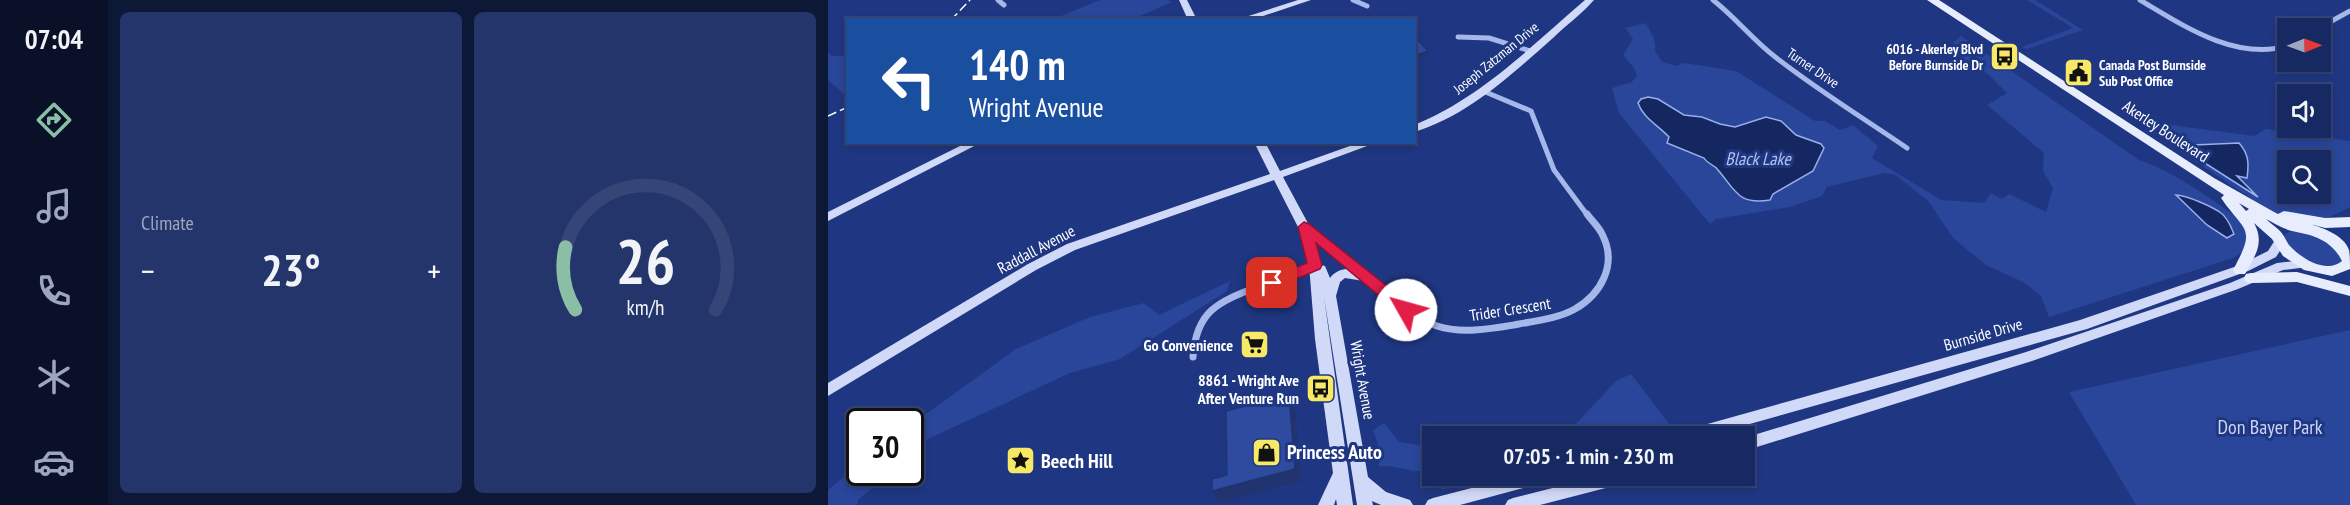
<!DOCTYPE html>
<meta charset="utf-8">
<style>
body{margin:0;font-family:"PT Sans Narrow",sans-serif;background:#24356b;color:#f1f3f6;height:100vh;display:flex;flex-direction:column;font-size:22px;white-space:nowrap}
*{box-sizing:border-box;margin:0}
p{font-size:20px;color:#9ea6be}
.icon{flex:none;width:33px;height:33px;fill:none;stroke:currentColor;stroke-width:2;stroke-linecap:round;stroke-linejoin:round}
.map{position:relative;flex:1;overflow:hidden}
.panel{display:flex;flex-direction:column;gap:12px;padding:12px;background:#0d1736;width:720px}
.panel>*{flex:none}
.guide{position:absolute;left:18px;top:18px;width:570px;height:126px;border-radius:0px;box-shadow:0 3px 9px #0003,0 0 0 2px #364577;background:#1a4fa0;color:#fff;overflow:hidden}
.needle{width:39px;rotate:89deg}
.buttons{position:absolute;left:1449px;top:18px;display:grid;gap:12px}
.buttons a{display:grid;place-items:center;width:54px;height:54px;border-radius:0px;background:#172962;box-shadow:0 3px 9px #0003,0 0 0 2px #364577;font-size:30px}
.speed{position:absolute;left:18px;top:408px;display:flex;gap:12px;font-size:30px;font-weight:700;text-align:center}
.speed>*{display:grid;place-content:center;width:78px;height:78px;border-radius:50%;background:#172962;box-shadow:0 3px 9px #0003,0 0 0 2px #364577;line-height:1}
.speed .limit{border:3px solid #111;border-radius:9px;background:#fff;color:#111}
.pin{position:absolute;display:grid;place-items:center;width:51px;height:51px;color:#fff;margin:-26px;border-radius:12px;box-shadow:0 3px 9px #0006}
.me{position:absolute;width:66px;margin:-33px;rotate:308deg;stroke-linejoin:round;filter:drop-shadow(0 0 4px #0008)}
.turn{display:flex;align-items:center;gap:21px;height:126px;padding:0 24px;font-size:27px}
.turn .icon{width:78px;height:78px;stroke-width:2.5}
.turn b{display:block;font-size:42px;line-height:51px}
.big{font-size:45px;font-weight:700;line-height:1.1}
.panel .card{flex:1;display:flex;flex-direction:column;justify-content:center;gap:9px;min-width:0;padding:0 21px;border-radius:9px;background:#24356b}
.panel .dial{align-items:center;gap:0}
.dial svg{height:156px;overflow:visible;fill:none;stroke:#364577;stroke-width:7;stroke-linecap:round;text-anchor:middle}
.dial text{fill:#f1f3f6;stroke:none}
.heat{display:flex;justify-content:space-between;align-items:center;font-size:33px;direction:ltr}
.panel .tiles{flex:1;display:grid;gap:12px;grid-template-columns:repeat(2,1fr)}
.trip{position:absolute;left:594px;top:426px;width:333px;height:60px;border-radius:0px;background:#172962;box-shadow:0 3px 9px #0003,0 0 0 2px #364577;font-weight:700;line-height:60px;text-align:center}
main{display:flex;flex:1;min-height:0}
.dock{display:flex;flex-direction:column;width:108px;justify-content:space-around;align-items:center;background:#091027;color:#9ea6be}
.dock .icon{width:42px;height:42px}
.dock .selected{color:#8abfa5}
.dock b{font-size:27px;color:#f1f3f6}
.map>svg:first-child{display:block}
.green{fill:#29469a;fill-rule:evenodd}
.water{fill:#152761;stroke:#99afea;stroke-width:1.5}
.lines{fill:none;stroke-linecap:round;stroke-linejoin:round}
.street-far1{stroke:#a6b7e9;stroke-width:5}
.street{stroke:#a6b7e9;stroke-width:7}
.secondary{fill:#d0d9f7;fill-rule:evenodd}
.primary{fill:#e8edfe;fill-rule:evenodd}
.rail{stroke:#fff;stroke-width:1.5;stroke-dasharray:9 4;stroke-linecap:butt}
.shaded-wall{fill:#21346f}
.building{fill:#2f4b9f;stroke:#21346f;stroke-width:1.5}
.route{fill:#e11d48;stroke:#92132f;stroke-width:1.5}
.labels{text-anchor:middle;stroke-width:6;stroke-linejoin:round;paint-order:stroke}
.far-poi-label{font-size:14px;font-weight:bold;fill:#fff;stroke:#1f3782;text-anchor:end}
.far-street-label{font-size:14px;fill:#fff;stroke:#1f3782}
.street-label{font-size:16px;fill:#fff;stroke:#1f3782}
.poi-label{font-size:16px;font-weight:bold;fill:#fff;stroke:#1f3782;text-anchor:end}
.water-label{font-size:18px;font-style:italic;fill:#b1c1f0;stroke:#1f3782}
.near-park-label{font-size:20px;fill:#cad5f7;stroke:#1f3782}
.near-poi-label{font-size:20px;font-weight:bold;fill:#fff;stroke:#1f3782;text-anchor:start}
</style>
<main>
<nav class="dock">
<b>07:04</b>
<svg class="icon selected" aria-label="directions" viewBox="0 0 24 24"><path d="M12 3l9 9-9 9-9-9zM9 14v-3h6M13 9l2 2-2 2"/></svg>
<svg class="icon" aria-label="music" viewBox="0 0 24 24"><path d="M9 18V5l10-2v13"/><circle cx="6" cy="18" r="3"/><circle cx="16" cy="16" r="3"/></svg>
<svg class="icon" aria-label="phone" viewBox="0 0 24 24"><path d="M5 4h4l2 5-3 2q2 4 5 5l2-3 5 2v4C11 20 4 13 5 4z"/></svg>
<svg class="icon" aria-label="climate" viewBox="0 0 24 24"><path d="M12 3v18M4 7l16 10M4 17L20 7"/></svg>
<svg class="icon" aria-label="car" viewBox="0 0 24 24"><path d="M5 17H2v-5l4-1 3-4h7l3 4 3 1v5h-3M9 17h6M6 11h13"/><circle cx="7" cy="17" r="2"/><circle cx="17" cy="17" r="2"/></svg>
</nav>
<section class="panel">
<div class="tiles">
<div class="card"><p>Climate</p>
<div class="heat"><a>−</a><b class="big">23°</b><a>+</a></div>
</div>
<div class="card dial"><svg viewBox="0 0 100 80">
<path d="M14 69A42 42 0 1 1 86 69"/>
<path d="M14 69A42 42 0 0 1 9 37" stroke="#8abfa5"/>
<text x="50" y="56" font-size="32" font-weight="700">26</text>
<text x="50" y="72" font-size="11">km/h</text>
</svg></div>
</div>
</section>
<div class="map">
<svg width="1522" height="505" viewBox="0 0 1522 505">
<rect width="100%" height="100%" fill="#1f3782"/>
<g class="green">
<polygon points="272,0 340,0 344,2 305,19 226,19"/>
<polygon points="1199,0 1207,0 1255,30 1199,49 1194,47 1245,28"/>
<path d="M818,23C822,33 829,39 827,51L834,62L849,66L856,63L908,71L987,121H997L1012,130L1025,125L1050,146L1044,158L1113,200L1156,203L1163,193L1174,199L1181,194L1218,212L1225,188L1215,171L1216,153L1159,105L1179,93L1160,74L1136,59L1121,47L1133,36L1311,160C1348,172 1393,205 1425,230L1427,244L1405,258L1221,317L1213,296L1197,283L1158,265L1126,239L1101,202L1068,175L1056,173L999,187L994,196L962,207L888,219L882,224L791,113L784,88L804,82L809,75L806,68L795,55L805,39L797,28ZM830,99L856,115L874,117L892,124L907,127L938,117L953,121L967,135L992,144L996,148L985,171L945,194L942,200L904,188L890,170L879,163L876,158L839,143L841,137L831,126ZM1351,199L1377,206L1393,212L1398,238L1379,225L1361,205Z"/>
<polygon points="0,53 4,56 19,56 19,63 15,65 19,72 19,97 0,80"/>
<path d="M1335,124L1426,136L1438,129L1522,141V207L1497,219L1464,226L1320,129ZM1411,143L1408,175L1425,194L1389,169L1375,144ZM1460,160H1492V194H1460Z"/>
<path d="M1468,229L1505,240L1516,263C1487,271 1474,260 1456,239L1457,234Z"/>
<polygon points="402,281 399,291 292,359 242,373 100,439 83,454 83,425 188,349 262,317 316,303 331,315"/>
<polygon points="1522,330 1522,505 1308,505 1241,392"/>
<polygon points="803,374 845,429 816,436 708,436 747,425 788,381"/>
<path d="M556,423L571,442L604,447V476H669L614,490L597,471C579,472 570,465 551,466V448L545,430Z"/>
<polygon points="31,464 32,472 62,473 30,500 29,505 0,505 0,490"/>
</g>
<g class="water">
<path d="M820,97L830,99L856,115L874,117L892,124L907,127L938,117L953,121L968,135L993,144L996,148L985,171L945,194L942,200C910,205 908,191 890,170C886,164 880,165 876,158L839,143L841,137C830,125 815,118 810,103L813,99Z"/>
<path d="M1411,143C1421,154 1421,164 1419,178L1409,176L1430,197L1372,160L1366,145Z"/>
<path d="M1348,195C1358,195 1385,207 1393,213C1400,218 1403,227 1406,234L1399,238L1379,225Z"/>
</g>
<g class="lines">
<g class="street-far1">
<polyline points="170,0 176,5"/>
<polyline points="525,0 539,6"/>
<path d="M885,0C907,17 924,39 946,56C988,89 1035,118 1079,148"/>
<path d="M1312,0C1356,26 1407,61 1460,46"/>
<polyline points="1491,28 1522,11"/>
<polyline points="630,37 661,38 702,51"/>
<polyline points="655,91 703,111 726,170 760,216"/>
</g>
<g class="street">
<path d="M478,228C513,257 568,311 609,326C633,334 662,329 686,325C706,321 729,319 747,309C773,294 789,265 775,236C772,228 764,221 759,214"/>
<path d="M365,357C368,311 390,302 429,287C448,280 467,272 486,265"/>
</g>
<g class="secondary">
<polygon points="351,0 359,0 369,20 360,20"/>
<polygon points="470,0 483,0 423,20 408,20"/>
<path d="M757,0H766C754,14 738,25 725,38C684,74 640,116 586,132V125C653,98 703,46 757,0Z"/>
<polygon points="140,142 154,142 0,221 0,212"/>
<path d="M426,142H437L452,171L533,142H550L455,177L482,227L493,265L497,266L502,278C512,265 527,269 540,273L542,276L540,279L536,281L517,278L512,282L508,296L540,477L558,492L582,500L585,505H553L544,501L545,505H529L496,297L525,505H509L508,499L506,505H490L505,473L487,339L481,265L470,227L446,180L247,250L208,270L0,396V383L200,264L239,244L442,174Z"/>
<polygon points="1451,239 1457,243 1448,257 1420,271 1259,329 879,436 851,436 853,432 858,430 1252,320 1412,265 1440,251 1447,240"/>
<polygon points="1476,260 1480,261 1482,264 1480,267 1455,270 1410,289 1204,361 916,451 916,438 1198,352 1402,283 1449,263"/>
<polygon points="690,476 722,476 719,481 714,483 632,505 597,505 600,500 605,498"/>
<polygon points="772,476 805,476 802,481 797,483 712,505 677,505 680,500 685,498"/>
</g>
<g class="primary">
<path d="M1099,0H1111L1386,178L1446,212L1450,214L1456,211L1497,218L1522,217V227L1497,228L1482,224C1495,228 1516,235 1521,250C1522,255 1522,263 1522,269L1504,276L1476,270L1455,256L1444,239L1426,223C1437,243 1427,256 1417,274H1407L1405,270C1429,226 1417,233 1393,198L1396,195ZM1411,203L1421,209L1418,211ZM1438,219C1446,223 1455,229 1464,231C1484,235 1503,239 1514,261C1499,274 1474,259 1463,247C1458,242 1457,236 1452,231C1448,227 1442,223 1438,219Z"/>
<polygon points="1469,272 1522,286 1522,296 1469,282 1423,283 1418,282 1416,278 1418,274 1423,273"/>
</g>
<g class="rail">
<polyline points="123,20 142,0"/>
<polyline points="0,116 20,107"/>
</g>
</g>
<g class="shaded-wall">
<polygon points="600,51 600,54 587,59 586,56"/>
<polygon points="461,395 467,408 473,481 392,503 384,491 467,469"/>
</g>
<g class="building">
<polygon points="591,41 600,51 586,56 586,42"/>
<polygon points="461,395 467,469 384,491 384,479 399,475 398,411"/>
</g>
<polygon class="route" points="476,222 481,224 584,306 586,310 584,314 573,314 488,243 494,265 492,269 449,287 439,287 436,283 439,279 479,263 470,227"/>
<defs>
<symbol id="bus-square" viewBox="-11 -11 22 22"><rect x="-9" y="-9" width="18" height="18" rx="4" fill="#f7e966" stroke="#1f3782"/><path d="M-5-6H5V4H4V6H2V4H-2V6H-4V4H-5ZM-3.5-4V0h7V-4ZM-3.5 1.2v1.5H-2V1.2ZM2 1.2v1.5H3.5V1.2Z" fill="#111"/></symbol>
<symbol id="civic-square" viewBox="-11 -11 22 22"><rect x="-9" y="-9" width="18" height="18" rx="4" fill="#f7e966" stroke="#1f3782"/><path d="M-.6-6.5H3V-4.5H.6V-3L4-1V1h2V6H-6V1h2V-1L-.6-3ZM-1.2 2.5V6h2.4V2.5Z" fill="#111"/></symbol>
<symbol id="supermarket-square" viewBox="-11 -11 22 22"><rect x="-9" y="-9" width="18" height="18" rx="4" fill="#f7e966" stroke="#1f3782"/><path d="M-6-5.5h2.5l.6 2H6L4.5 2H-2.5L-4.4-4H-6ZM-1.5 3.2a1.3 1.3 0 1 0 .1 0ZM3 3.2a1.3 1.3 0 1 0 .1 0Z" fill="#111"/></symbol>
<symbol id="shop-square" viewBox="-11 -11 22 22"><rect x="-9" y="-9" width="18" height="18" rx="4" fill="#f7e966" stroke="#1f3782"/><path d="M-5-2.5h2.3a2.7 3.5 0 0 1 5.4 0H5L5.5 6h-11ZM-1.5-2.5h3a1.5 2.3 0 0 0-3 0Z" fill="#111"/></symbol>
<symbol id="sight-square" viewBox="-11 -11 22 22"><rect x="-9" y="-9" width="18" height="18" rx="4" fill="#f7e966" stroke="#1f3782"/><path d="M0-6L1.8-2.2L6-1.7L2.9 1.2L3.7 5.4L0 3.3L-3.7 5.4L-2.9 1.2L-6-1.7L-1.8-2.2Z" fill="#111"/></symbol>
</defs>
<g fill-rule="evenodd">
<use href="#bus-square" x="1160" y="40" width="33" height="33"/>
<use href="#civic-square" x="1234" y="56" width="33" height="33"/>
<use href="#supermarket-square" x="410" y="328" width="33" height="33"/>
<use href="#bus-square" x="476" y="372" width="33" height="33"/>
<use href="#shop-square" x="422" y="436" width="33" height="33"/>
<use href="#sight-square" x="176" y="444" width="33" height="33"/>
</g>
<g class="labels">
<g class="far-poi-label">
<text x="1155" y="54">6016 - Akerley Blvd<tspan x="1155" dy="16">Before Burnside Dr</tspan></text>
<text x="1271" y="70" text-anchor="start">Canada Post Burnside<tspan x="1271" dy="16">Sub Post Office</tspan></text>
</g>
<g class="far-street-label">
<text transform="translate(668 58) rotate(-39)" y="5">Joseph Zatzman Drive</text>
<text transform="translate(985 68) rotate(34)" y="5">Turner Drive</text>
</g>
<g class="street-label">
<text transform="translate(1338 131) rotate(33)" y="6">Akerley Boulevard</text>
<text transform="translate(208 249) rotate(-28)" y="6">Raddall Avenue</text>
<text transform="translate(682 309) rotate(-9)" y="6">Trider Crescent</text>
<text transform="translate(1155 334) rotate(-16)" y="6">Burnside Drive</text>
<text transform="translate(535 380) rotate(80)" y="6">Wright Avenue</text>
</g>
<g class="poi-label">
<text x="405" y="351">Go Convenience</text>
<text x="471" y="386">8861 - Wright Ave<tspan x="471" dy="18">After Venture Run</tspan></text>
</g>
<g class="water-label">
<text x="930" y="165">Black Lake</text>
</g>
<g class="near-park-label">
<text x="1442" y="434">Don Bayer Park</text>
</g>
<g class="near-poi-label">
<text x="459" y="459">Princess Auto</text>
<text x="213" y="468">Beech Hill</text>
</g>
</g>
</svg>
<div class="buttons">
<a><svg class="needle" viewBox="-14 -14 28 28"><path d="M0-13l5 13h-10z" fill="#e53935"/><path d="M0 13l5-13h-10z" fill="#9ea6be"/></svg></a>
<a><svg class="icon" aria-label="sound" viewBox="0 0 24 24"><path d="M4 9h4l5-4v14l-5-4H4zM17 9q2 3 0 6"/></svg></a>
<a><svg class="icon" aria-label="search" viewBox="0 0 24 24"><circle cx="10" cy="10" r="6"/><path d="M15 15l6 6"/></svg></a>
</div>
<div class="speed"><div class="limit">30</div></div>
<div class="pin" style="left:444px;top:283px;background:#d93025"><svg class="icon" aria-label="arrive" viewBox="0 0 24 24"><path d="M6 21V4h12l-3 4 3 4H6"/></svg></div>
<svg class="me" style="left:578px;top:310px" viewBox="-20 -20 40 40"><circle r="19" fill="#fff"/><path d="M0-13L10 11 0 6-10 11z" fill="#e11d48"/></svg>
<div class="trip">07:05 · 1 min · 230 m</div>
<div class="guide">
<div class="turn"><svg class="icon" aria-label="left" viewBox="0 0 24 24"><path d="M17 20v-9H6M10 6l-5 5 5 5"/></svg><div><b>140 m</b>Wright Avenue</div></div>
</div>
</div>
</main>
